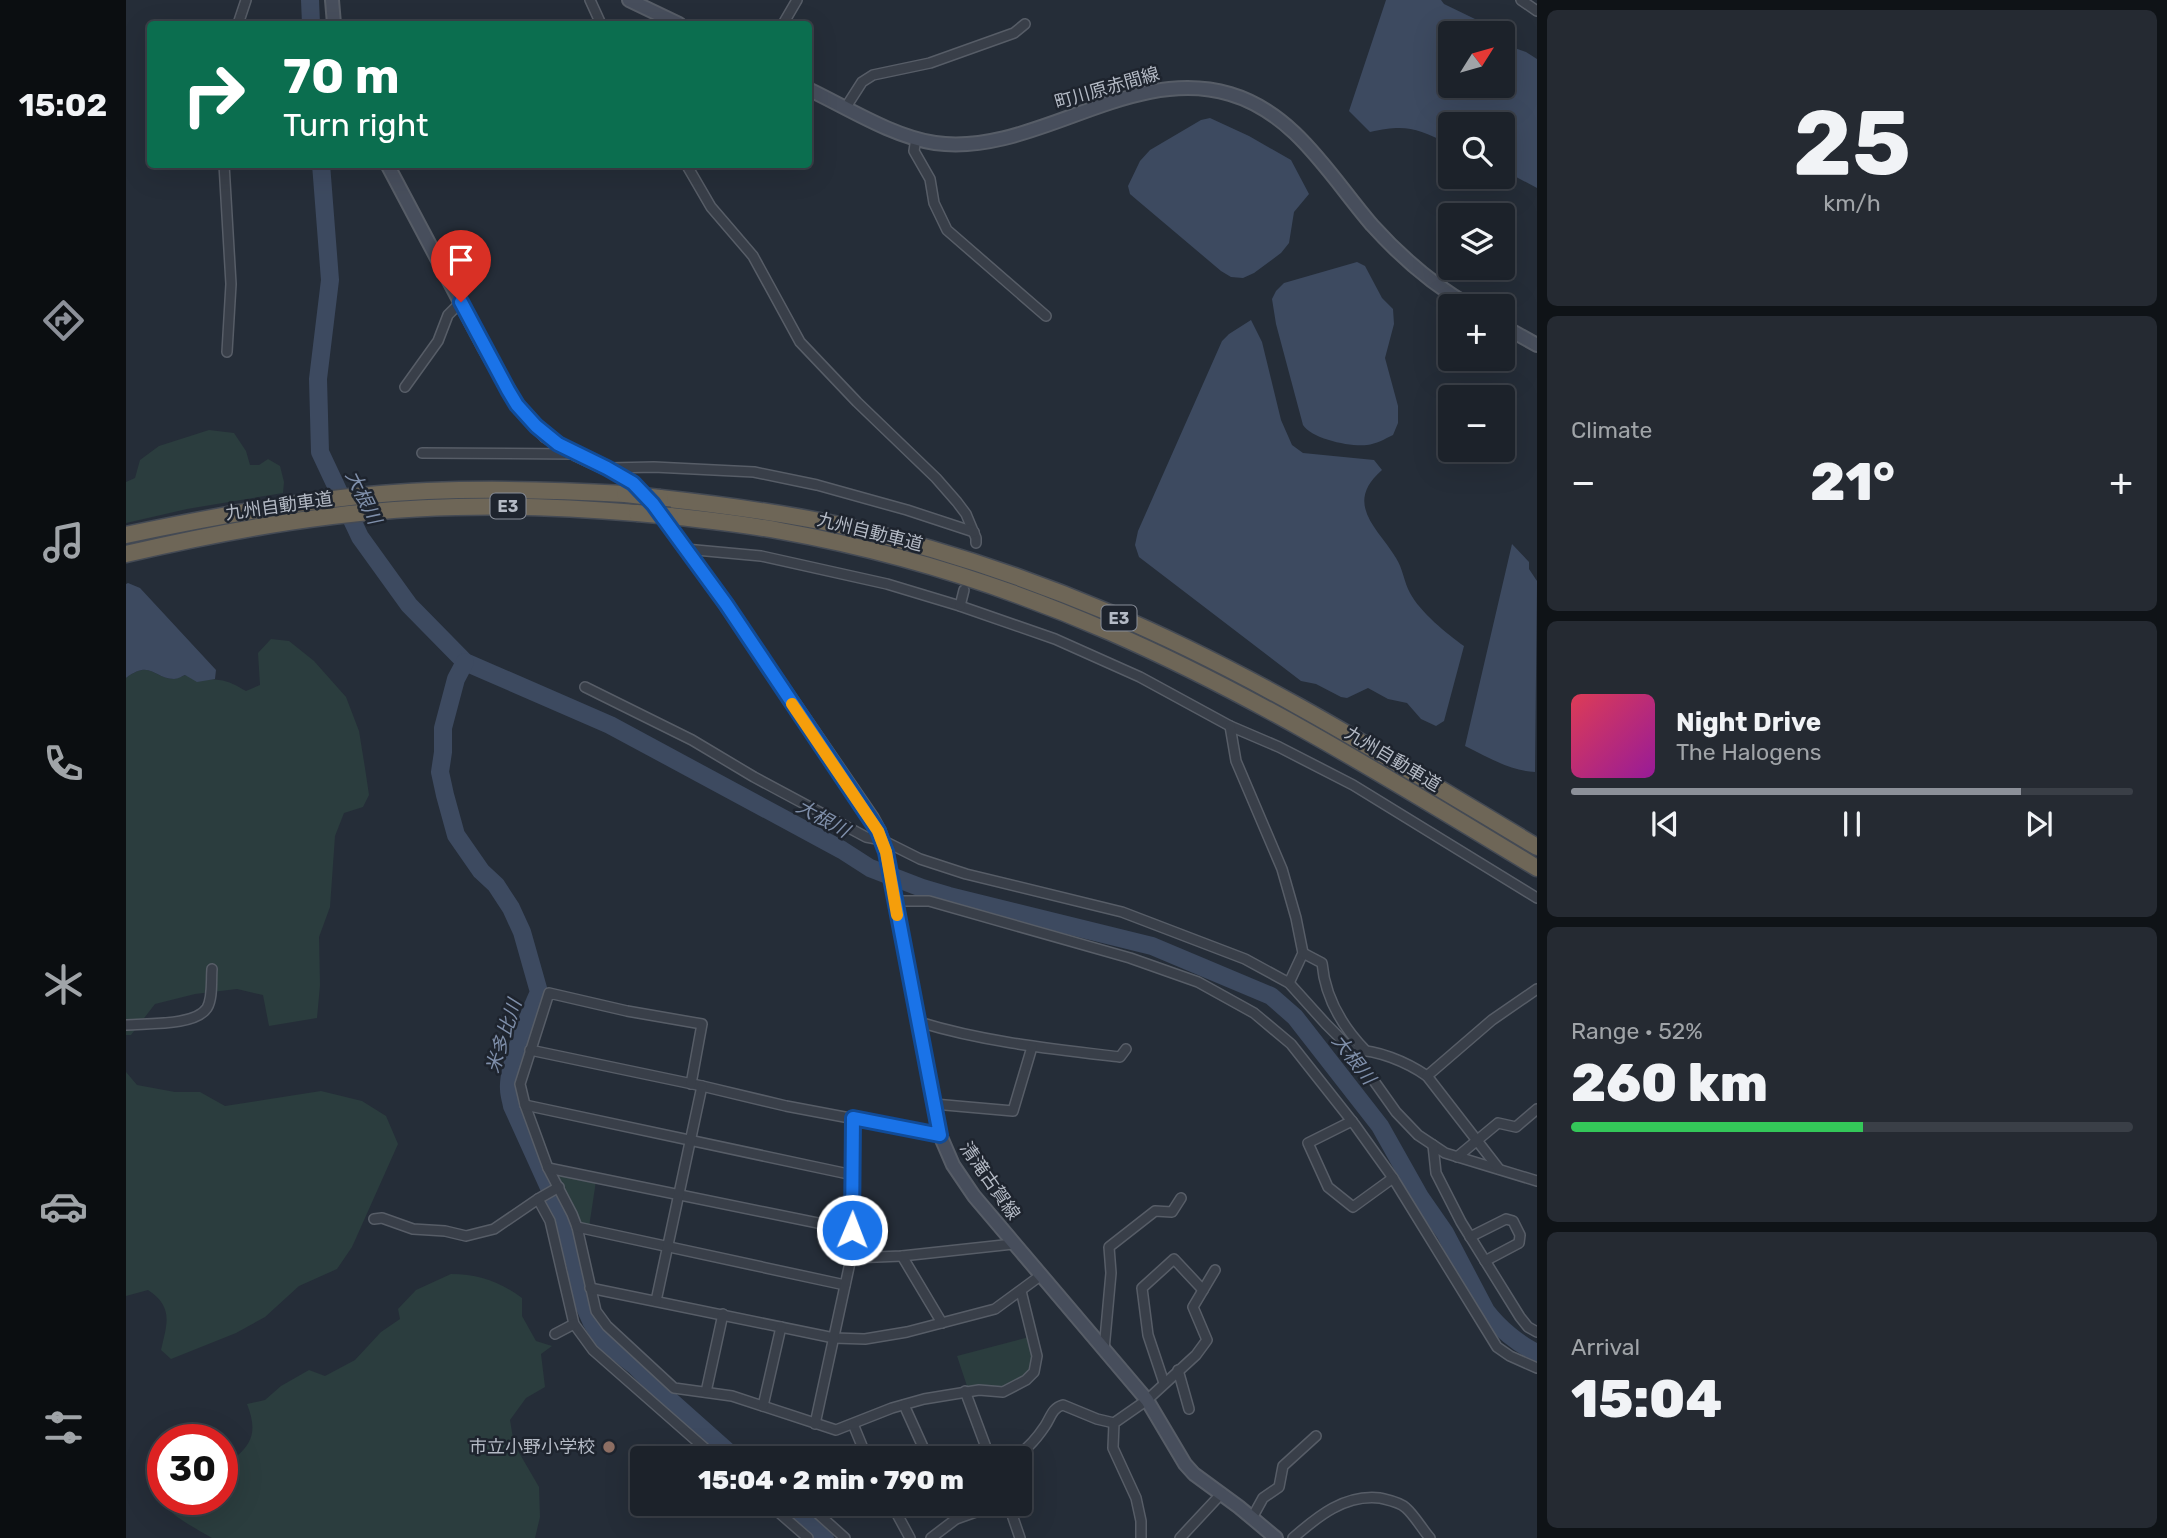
<!DOCTYPE html>
<meta charset="utf-8">
<style>
body{margin:0;font-family:Rubik,"Noto Sans JP",sans-serif;background:#252a32;color:#f1f3f6;height:100vh;display:flex;flex-direction:column;font-size:26px;white-space:nowrap}
*{box-sizing:border-box;margin:0}
p{font-size:23px;color:#a0a4a8}
.icon{flex:none;width:38px;height:38px;fill:none;stroke:currentColor;stroke-width:2;stroke-linecap:round;stroke-linejoin:round}
.map{position:relative;flex:1;overflow:hidden}
.side{display:flex;flex-direction:column;gap:10px;padding:10px;background:#0f1317;width:630px}
.side>*{flex:none}
.hud{position:absolute;left:21px;top:21px;width:665px;height:147px;border-radius:7px;box-shadow:0 7px 28px #0002,0 0 0 2px #3a3f47;background:#0b6e4f;color:#fff;overflow:hidden}
.needle{width:46px;rotate:53deg}
.fabs{position:absolute;left:1312px;top:21px;display:grid;gap:14px}
.fabs a{display:grid;place-items:center;width:77px;height:77px;border-radius:7px;background:#1c222a;box-shadow:0 7px 28px #0002,0 0 0 2px #3a3f47;font-size:35px}
.speed{position:absolute;left:21px;top:1424px;display:flex;gap:14px;font-size:35px;font-weight:700;text-align:center}
.speed>*{display:grid;place-content:center;width:91px;height:91px;border-radius:50%;background:#1c222a;box-shadow:0 7px 28px #0002,0 0 0 2px #3a3f47;line-height:1}
.speed .limit{border:10px solid #d22;background:#fff;color:#111}
.pin{position:absolute;display:grid;place-items:center;width:60px;height:60px;color:#fff;margin:-72px -30px;border-radius:50% 50% 50% 0;rotate:-45deg;box-shadow:0 0 7px #0007}
.pin .icon{rotate:45deg}
.me{position:absolute;width:77px;margin:-38px;rotate:1deg;stroke-linejoin:round;filter:drop-shadow(0 0 5px #0008)}
.turn{display:flex;align-items:center;gap:24px;height:147px;padding:0 21px;font-size:32px}
.turn .icon{width:91px;height:91px;stroke-width:2.5}
.turn b{display:block;font-size:49px;line-height:60px}
.big{font-size:52px;font-weight:800;line-height:1.1}
.side .tile{flex:1;display:flex;flex-direction:column;justify-content:center;gap:10px;min-width:0;padding:0 24px;border-radius:10px;background:#252a32}
.side .dial{align-items:center;gap:0}
.dial b{font-size:91px;line-height:1}
.song{display:flex;align-items:center;gap:21px}
.cover{width:84px;height:84px;border-radius:10px;background:linear-gradient(135deg,hsl(350 70% 55%),hsl(300 70% 35%))}
.played{height:7px;border-radius:4px;background:linear-gradient(90deg,#8c9099 80%,#3a3f47 80%)}
.keys{display:flex;justify-content:space-around;direction:ltr}
.heat{display:flex;justify-content:space-between;align-items:center;font-size:38px;direction:ltr}
.charge{height:10px;border-radius:5px;background:linear-gradient(90deg,#34c759 52%,#3a3f47 0)}
.trip{position:absolute;left:504px;top:1446px;width:402px;height:70px;border-radius:7px;background:#1c222a;box-shadow:0 7px 28px #0002,0 0 0 2px #3a3f47;font-weight:800;line-height:70px;text-align:center}
main{display:flex;flex:1;min-height:0}
.tab-bar{display:flex;flex-direction:column;width:126px;justify-content:space-around;align-items:center;background:#0b0e11;color:#a0a4a8}
.tab-bar .icon{width:49px;height:49px}
.tab-bar .selected{color:#8c9099}
.tab-bar b{font-size:32px;color:#f1f3f6}
.map>svg:first-child{display:block}
.green{fill:#2b3d3e}
.water{fill:#3d4a60}
.lines{fill:none;stroke-linecap:round;stroke-linejoin:round}
.river{stroke:#3d4a60;stroke-width:18}
.street-casing{stroke:#575d67;stroke-width:12}
.secondary-casing{stroke:#575d67;stroke-width:16}
.highway-casing{stroke:#444a54;stroke-width:19}
.street{stroke:#393f49;stroke-width:9}
.secondary{stroke:#474e5c;stroke-width:12}
.highway{stroke:#6e6657;stroke-width:16}
.highway-bridge-casing{stroke:#444a54;stroke-width:19;stroke-linecap:butt}
.highway-bridge{stroke:#6e6657;stroke-width:16}
.route-casing{stroke:#114b97;stroke-width:18}
.route{stroke:#1a73e8;stroke-width:12}
.slow{stroke:#f59e0b;stroke-width:12}
.education-dot{fill:#8d6e63;stroke:#1e242e;stroke-width:2.5}
.labels{text-anchor:middle;stroke-width:5;stroke-linejoin:round;paint-order:stroke}
.shield{fill:#1e242e;stroke:#878d98;stroke-width:2}
.shield-label{font-size:16px;font-weight:bold;fill:#b4bac5}
.street-label{font-size:18px;fill:#b4bac5;stroke:#1e242e}
.poi-label{font-size:18px;fill:#b4bac5;stroke:#1e242e;text-anchor:end}
.water-label{font-size:19px;font-style:italic;fill:#7f8faa;stroke:#1e242e}
</style>
<main>
<nav class="tab-bar">
<b>15:02</b>
<svg class="icon selected" aria-label="directions" viewBox="0 0 24 24"><path d="M12 3l9 9-9 9-9-9zM9 14v-3h6M13 9l2 2-2 2"/></svg>
<svg class="icon" aria-label="music" viewBox="0 0 24 24"><path d="M9 18V5l10-2v13"/><circle cx="6" cy="18" r="3"/><circle cx="16" cy="16" r="3"/></svg>
<svg class="icon" aria-label="phone" viewBox="0 0 24 24"><path d="M5 4h4l2 5-3 2q2 4 5 5l2-3 5 2v4C11 20 4 13 5 4z"/></svg>
<svg class="icon" aria-label="climate" viewBox="0 0 24 24"><path d="M12 3v18M4 7l16 10M4 17L20 7"/></svg>
<svg class="icon" aria-label="car" viewBox="0 0 24 24"><path d="M5 17H2v-5l4-1 3-4h7l3 4 3 1v5h-3M9 17h6M6 11h13"/><circle cx="7" cy="17" r="2"/><circle cx="17" cy="17" r="2"/></svg>
<svg class="icon" aria-label="filters" viewBox="0 0 24 24"><path d="M4 7h16M4 17h16"/><circle cx="9" cy="7" r="2"/><circle cx="15" cy="17" r="2"/></svg>
</nav>
<div class="map">
<svg width="1411" height="1538" viewBox="0 0 1411 1538">
<rect width="100%" height="100%" fill="#252d38"/>
<g class="green">
<polygon points="83,430 108,433 120,451 124,465 133,465 142,459 154,466 158,482 157,493 61,509 0,523 0,482 9,478 14,460 33,446"/>
<path d="M145,639L163,641L188,661L220,697L233,731L239,768L243,795L237,807L218,813L209,836L204,907L193,937L194,985L191,1018L143,1026L137,995L111,989L69,994L29,1004L5,1035H0V678C25,659 28,679 48,679C52,678 56,676 60,675C77,685 77,677 93,680C103,681 111,686 120,691L134,685L132,653Z"/>
<path d="M0,1072L11,1085L49,1092H74L99,1106L195,1091L236,1101L260,1116L272,1144L226,1247L211,1269L173,1286L139,1317L110,1333L45,1359L35,1350C41,1324 48,1307 22,1290L0,1296Z"/>
<polygon points="429,1175 470,1181 463,1227 454,1225"/>
<path d="M325,1274C353,1274 374,1282 396,1298V1316L410,1341L426,1346L415,1354L419,1387L400,1398L384,1420L388,1444L413,1487L414,1517L409,1538H86C57,1521 4,1496 37,1455V1500H96V1454L111,1456C130,1440 129,1425 121,1404L139,1400L155,1386L183,1370L199,1376L229,1360L255,1332L274,1319L272,1309L290,1290Z"/>
<polygon points="903,1337 908,1360 904,1371 888,1384 874,1389 841,1386 831,1356"/>
</g>
<g class="water">
<path d="M1260,0H1315L1318,4L1349,19L1359,33H1325V86H1377V44L1400,52L1411,59V188L1377,170V124H1325V144H1323C1290,128 1280,124 1244,132L1223,111Z"/>
<polygon points="1084,118 1123,136 1165,160 1183,194 1168,212 1163,243 1155,253 1128,273 1117,278 1105,277 1095,271 1011,200 1004,194 1002,186 1014,161 1024,150 1075,120"/>
<path d="M1231,262L1239,266L1256,298L1267,309L1268,324L1259,358L1272,406V423L1267,435C1259,439 1250,444 1241,445C1224,447 1186,439 1177,425L1150,324L1146,299L1150,291L1158,283Z"/>
<path d="M1125,320L1136,342L1155,420L1166,445L1177,453L1248,460L1256,470C1217,504 1252,528 1270,558C1277,569 1278,582 1284,593C1294,612 1321,634 1338,646L1318,721L1310,726L1295,719L1281,703L1262,699L1242,688L1221,698L1215,697L1190,684L1175,681L1013,557L1009,545L1012,531L1096,341L1103,334Z"/>
<path d="M1386,544L1403,562V569L1411,581L1409,772C1385,771 1361,757 1339,746Z"/>
<path d="M2,583L14,588L90,670L89,679L71,682L59,675C56,676 52,679 48,679C28,679 25,659 0,678V584Z"/>
</g>
<g class="lines">
<g class="river">
<polyline points="184,0 185,24"/>
<path d="M195,164L204,280L192,379L194,452L234,537L283,605L339,662L484,725L716,850L744,868L796,888L823,896L1026,946L1145,996L1169,1017L1254,1126L1294,1197L1319,1233L1360,1311C1373,1328 1392,1344 1411,1353"/>
<path d="M339,662L330,679L317,728V752L314,772L319,795L330,835L355,871L370,885L385,908L396,932L413,992C404,1012 381,1068 383,1089C383,1095 385,1100 386,1106L435,1214L450,1267L454,1296L465,1321L477,1341L509,1366L536,1393L609,1458"/>
<polyline points="661,1503 699,1538"/>
</g>
<defs>
<g id="street">
<polyline points="464,0 475,24"/>
<polyline points="1395,0 1411,11"/>
<polyline points="112,24 120,0"/>
<polyline points="657,24 671,0"/>
<polyline points="720,107 736,82 747,75 804,63 888,33 899,24"/>
<polyline points="790,138 788,151 804,179 808,203 821,230 920,316"/>
<polyline points="98,164 105,284 101,352"/>
<polyline points="560,164 585,207 627,256 674,342 731,402 810,478 831,502 840,514 850,538 850,543"/>
<polyline points="279,387 312,341 322,315 335,302"/>
<polyline points="296,453 449,454"/>
<polyline points="484,468 528,467 628,472 691,485 781,510 848,532"/>
<polyline points="559,549 635,556 761,584 834,606 929,639 1014,677 1104,726 1153,747 1227,785 1411,898"/>
<polyline points="834,606 838,590"/>
<polyline points="459,687 566,740 628,777 740,837 756,840 794,859 840,874 996,912 1119,959 1163,983 1200,1024 1226,1050 1270,1112 1292,1135 1319,1153 1411,1181"/>
<polyline points="1104,726 1110,761 1156,869 1170,918 1177,953 1163,983"/>
<polyline points="769,901 803,901 1004,958 1072,982 1128,1013 1165,1044 1229,1125 1267,1178 1371,1347 1384,1356 1411,1368"/>
<path d="M1177,953L1196,963C1199,997 1215,1025 1239,1050"/>
<path d="M793,1022C858,1042 926,1049 994,1057L1000,1049"/>
<path d="M0,1025C21,1023 69,1026 81,1008C87,998 85,980 86,969"/>
<polyline points="404,1050 576,1086 660,1106 814,1135"/>
<path d="M1226,1050C1250,1049 1281,1062 1301,1076L1373,1169"/>
<polyline points="1301,1076 1366,1020 1411,989"/>
<polyline points="565,1084 576,1024 501,1011 423,993 394,1084 399,1105 422,1168 446,1214 451,1227 470,1311 481,1326 548,1388 606,1396 710,1430 766,1408 798,1399 853,1390 877,1392 900,1380 908,1372 911,1356 895,1291"/>
<polyline points="808,1104 887,1111 906,1047"/>
<polyline points="399,1105 727,1175"/>
<polyline points="1226,1121 1182,1143 1202,1187 1227,1207 1267,1178"/>
<polyline points="1307,1145 1310,1173 1335,1222 1394,1317 1402,1327 1411,1332"/>
<polyline points="1331,1157 1372,1123 1390,1127 1411,1109"/>
<polyline points="422,1168 726,1230"/>
<polyline points="412,1199 424,1221 448,1324 467,1350 590,1458"/>
<polyline points="248,1219 256,1218 287,1229 319,1231 340,1236 368,1229 412,1199 433,1187"/>
<polyline points="451,1227 719,1285"/>
<polyline points="1344,1237 1380,1219 1387,1221 1394,1235 1393,1243 1359,1261"/>
<polyline points="776,1256 816,1323"/>
<polyline points="725,1258 776,1256 887,1244"/>
<polyline points="464,1288 708,1338 739,1339 781,1332 869,1309 914,1276"/>
<polyline points="530,1301 576,1086"/>
<polyline points="429,1334 448,1324"/>
<polyline points="978,1350 985,1273 983,1247 1029,1211 1046,1212 1055,1198"/>
<polyline points="1052,1370 1063,1409"/>
<polyline points="1038,1383 1022,1335 1016,1288 1048,1259 1077,1290"/>
<polyline points="839,1391 864,1458"/>
<polyline points="580,1392 597,1314"/>
<polyline points="778,1405 802,1458"/>
<polyline points="637,1406 655,1327"/>
<polyline points="689,1424 725,1258 727,1118"/>
<polyline points="727,1424 741,1458"/>
<path d="M885,1458C898,1453 911,1438 919,1426C925,1417 926,1408 937,1405L971,1419L988,1423"/>
<polyline points="642,1503 682,1538"/>
<polyline points="680,1503 719,1538"/>
<polyline points="765,1503 784,1538"/>
<polyline points="822,1503 830,1519"/>
<polyline points="882,1503 894,1538"/>
<polyline points="1126,1518 1137,1498 1153,1487 1157,1466 1190,1436"/>
<polyline points="805,1538 830,1519 875,1503"/>
<polyline points="1015,1538 1015,1521 1010,1498 987,1448 988,1423 1021,1400 1070,1355 1081,1340 1067,1307 1089,1270"/>
<polyline points="1054,1538 1096,1493"/>
<path d="M1167,1538C1192,1516 1219,1494 1254,1498C1262,1500 1274,1502 1280,1508C1289,1516 1296,1529 1304,1538"/>
</g>
<g id="secondary">
<polyline points="206,0 208,24"/>
<polyline points="503,0 553,24"/>
<path d="M682,89C722,108 765,136 809,143C908,157 1003,64 1104,94C1169,113 1204,176 1246,225C1274,256 1307,285 1344,306"/>
<polyline points="261,164 358,347 391,405 420,436 450,454 495,475 507,483 527,504 587,586 746,818 753,831 760,852 814,1135 827,1165 848,1196 1021,1400 1059,1464 1068,1474 1113,1507 1150,1538"/>
<polyline points="1377,326 1411,345"/>
</g>
<g id="highway">
<path d="M534,498C597,505 660,513 722,527C812,548 899,577 984,613C1133,676 1272,764 1411,847"/>
<path d="M544,516C581,520 618,524 655,531C767,551 879,586 984,632C1133,697 1272,784 1411,868"/>
<path d="M0,535C80,518 161,503 243,495C328,487 413,489 499,494"/>
<path d="M0,554C108,529 219,509 330,507C391,505 451,508 511,513"/>
</g>
</defs>
<use href="#street" class="street-casing"/>
<use href="#secondary" class="secondary-casing"/>
<use href="#highway" class="highway-casing"/>
<use href="#street" class="street"/>
<use href="#secondary" class="secondary"/>
<use href="#highway" class="highway"/>
<defs>
<g id="highway-bridge">
<polyline points="499,494 534,498"/>
<polyline points="511,513 544,516"/>
</g>
</defs>
<use href="#highway-bridge" class="highway-bridge-casing"/>
<use href="#highway-bridge" class="highway-bridge"/>
</g>
<g class="lines">
<defs>
<polyline id="route" points="335,302 382,390 391,405 410,426 432,444 481,468 507,483 527,504 600,604 752,831 760,852 814,1135 727,1118 726,1230"/>
</defs>
<use href="#route" class="route-casing"/>
<use href="#route" class="route"/>
<polyline class="slow" points="666,704 752,831 760,852 771,915"/>
</g>
<circle class="education-dot" cx="483" cy="1447" r="7"/>
<g class="labels">
<g class="shield">
<rect x="364.5" y="493.5" width="35" height="25" rx="5"/>
<rect x="975.5" y="605.5" width="35" height="25" rx="5"/>
</g>
<g class="shield-label">
<text x="382" y="512">E3</text>
<text x="993" y="624">E3</text>
</g>
<g class="street-label">
<text transform="translate(981 88) rotate(-16)" y="6">町川原赤間線</text>
<text transform="translate(153 506) rotate(-8)" y="6">九州自動車道</text>
<text transform="translate(744 532) rotate(14)" y="6">九州自動車道</text>
<text transform="translate(1267 759) rotate(31)" y="6">九州自動車道</text>
<text transform="translate(864 1181) rotate(55)" y="6">清滝古賀線</text>
</g>
<g class="poi-label">
<text x="469" y="1453">市立小野小学校</text>
</g>
<g class="water-label">
<text transform="translate(238 497) rotate(64)" y="7">大根川</text>
<text transform="translate(697 818) rotate(29)" y="7">大根川</text>
<text transform="translate(377 1036) rotate(-72)" y="7">米多比川</text>
<text transform="translate(1228 1059) rotate(52)" y="7">大根川</text>
</g>
</g>
</svg>
<div class="fabs">
<a><svg class="needle" viewBox="-14 -14 28 28"><path d="M0-13l5 13h-10z" fill="#e53935"/><path d="M0 13l5-13h-10z" fill="#a0a4a8"/></svg></a>
<a><svg class="icon" aria-label="search" viewBox="0 0 24 24"><circle cx="10" cy="10" r="6"/><path d="M15 15l6 6"/></svg></a>
<a><svg class="icon" aria-label="layers" viewBox="0 0 24 24"><path d="M12 4l9 5-9 5-9-5zM3 14l9 5 9-5"/></svg></a>
<a>+</a>
<a>−</a>
</div>
<div class="speed"><div class="limit">30</div></div>
<div class="pin" style="left:335px;top:302px;background:#d93025"><svg class="icon" aria-label="arrive" viewBox="0 0 24 24"><path d="M6 21V4h12l-3 4 3 4H6"/></svg></div>
<svg class="me" style="left:726px;top:1230px" viewBox="-20 -20 40 40"><circle r="17" fill="#1a73e8" stroke="#fff" stroke-width="3"/><path d="M0-11L8 9 0 5-8 9z" fill="#fff"/></svg>
<div class="trip">15:04 · 2 min · 790 m</div>
<div class="hud">
<div class="turn"><svg class="icon" aria-label="right" viewBox="0 0 24 24"><path d="M7 20v-9h11M14 6l5 5-5 5"/></svg><div><b>70 m</b>Turn right</div></div>
</div>
</div>
<section class="side">
<div class="tile dial"><b>25</b><p>km/h</p></div>
<div class="tile"><p>Climate</p>
<div class="heat"><a>−</a><b class="big">21°</b><a>+</a></div>
</div>
<div class="tile">
<div class="song"><i class="cover"></i><div><b>Night Drive</b><p>The Halogens</p></div></div>
<div class="played"></div>
<div class="keys"><svg class="icon" aria-label="previous" viewBox="0 0 24 24"><path d="M18 5L8 12l10 7zM5 5v14"/></svg><svg class="icon" aria-label="pause" viewBox="0 0 24 24"><path d="M8 5v14M16 5v14"/></svg><svg class="icon" aria-label="next" viewBox="0 0 24 24"><path d="M6 5l10 7-10 7zM19 5v14"/></svg></div>
</div>
<div class="tile"><p>Range · 52%</p><b class="big">260 km</b><div class="charge"></div></div>
<div class="tile"><p>Arrival</p><b class="big">15:04</b></div>
</section>
</main>
